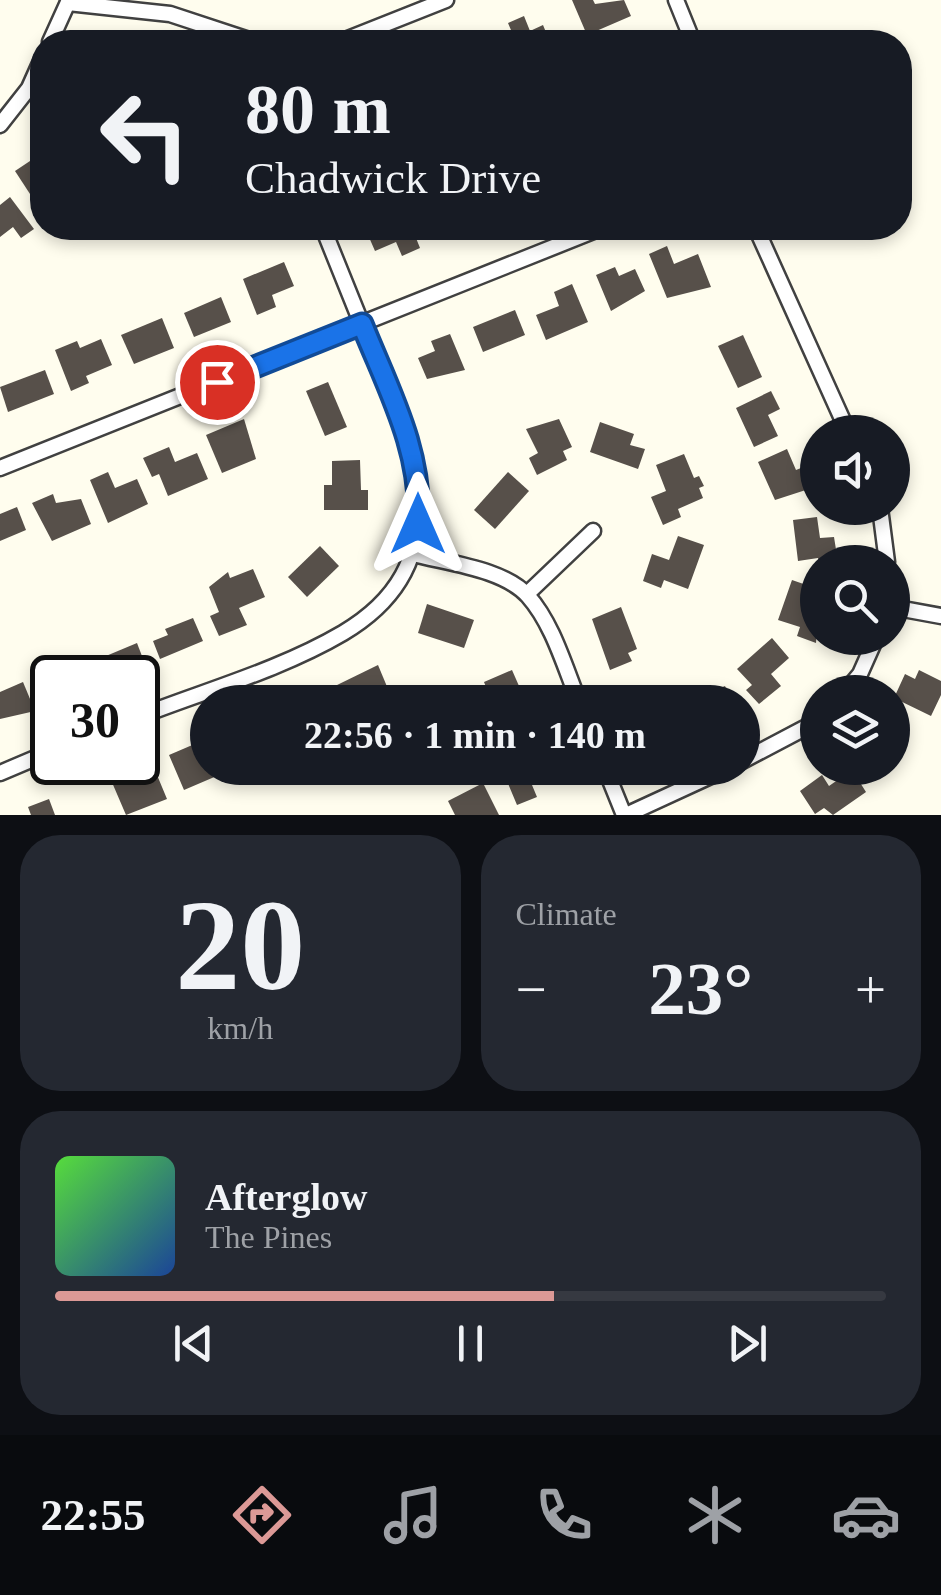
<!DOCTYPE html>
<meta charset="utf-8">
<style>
body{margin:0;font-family:"Times New Roman",serif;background:#242831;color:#f1f3f6;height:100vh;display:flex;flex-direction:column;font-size:38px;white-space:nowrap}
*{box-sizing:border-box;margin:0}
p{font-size:32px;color:#9ea1a6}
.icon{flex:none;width:55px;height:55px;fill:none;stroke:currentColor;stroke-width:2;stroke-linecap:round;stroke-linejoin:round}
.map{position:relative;height:815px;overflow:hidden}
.details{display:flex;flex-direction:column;gap:20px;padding:20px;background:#0d0f14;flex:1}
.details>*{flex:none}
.guide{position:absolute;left:30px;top:30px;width:882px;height:210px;border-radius:40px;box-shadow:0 5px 15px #0003;background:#171b24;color:#f1f3f6;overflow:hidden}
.controls{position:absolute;left:800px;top:415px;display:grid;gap:20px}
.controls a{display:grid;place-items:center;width:110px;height:110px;border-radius:50%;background:#171b24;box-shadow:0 5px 15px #0003;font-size:50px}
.speed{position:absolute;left:30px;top:655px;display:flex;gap:20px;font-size:50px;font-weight:700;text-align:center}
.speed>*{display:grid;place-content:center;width:130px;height:130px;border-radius:50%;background:#171b24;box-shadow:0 5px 15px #0003;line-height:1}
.speed .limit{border:5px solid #111;border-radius:15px;background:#fff;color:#111}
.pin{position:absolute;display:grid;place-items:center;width:85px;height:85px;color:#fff;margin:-42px;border:5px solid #fff;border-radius:50%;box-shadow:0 2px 10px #0007}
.me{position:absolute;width:110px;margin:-55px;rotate:0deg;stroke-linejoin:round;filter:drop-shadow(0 0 8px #0008)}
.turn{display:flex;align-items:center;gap:35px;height:210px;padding:0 50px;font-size:45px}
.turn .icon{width:130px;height:130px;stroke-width:2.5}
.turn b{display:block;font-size:70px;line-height:85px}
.big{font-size:75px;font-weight:700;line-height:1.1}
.details .widget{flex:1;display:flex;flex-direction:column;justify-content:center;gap:15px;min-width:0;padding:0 35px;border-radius:40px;background:#242831}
.details .dial{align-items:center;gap:0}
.dial b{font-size:130px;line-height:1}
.song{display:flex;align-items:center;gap:30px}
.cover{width:120px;height:120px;border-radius:15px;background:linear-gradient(135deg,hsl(110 70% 55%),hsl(220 70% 35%))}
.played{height:10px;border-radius:5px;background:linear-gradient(90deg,#dc9996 60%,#363941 60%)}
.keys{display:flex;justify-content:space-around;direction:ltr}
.heat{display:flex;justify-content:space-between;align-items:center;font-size:55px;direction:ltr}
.details .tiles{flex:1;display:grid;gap:20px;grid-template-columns:1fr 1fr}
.widget:last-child{grid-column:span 2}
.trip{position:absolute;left:190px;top:685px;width:570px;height:100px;border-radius:50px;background:#171b24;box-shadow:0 5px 15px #0003;font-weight:700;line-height:100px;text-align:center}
.tabs{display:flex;height:160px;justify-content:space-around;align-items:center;background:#090b0e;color:#9ea1a6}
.tabs .icon{width:70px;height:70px}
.tabs .selected{color:#dc9996}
.tabs b{font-size:45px;color:#f1f3f6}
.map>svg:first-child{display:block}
.building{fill:#57504a}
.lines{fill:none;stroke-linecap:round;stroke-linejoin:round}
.minor-casing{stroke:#414141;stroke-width:19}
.minor{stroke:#fff;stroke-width:14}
.route-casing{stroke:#114b97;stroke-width:25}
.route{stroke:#1a73e8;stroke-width:18}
</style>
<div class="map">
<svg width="941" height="815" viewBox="0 0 941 815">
<rect width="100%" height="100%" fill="#fffdee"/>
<g class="building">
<polygon points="572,0 593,0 595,4 624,0 631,16 587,35"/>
<polygon points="524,16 530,31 543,25 550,42 516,42 508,23"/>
<polygon points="42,153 42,186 30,194 15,171"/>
<polygon points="10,197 34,229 21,238 13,227 0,237 0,205"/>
<polygon points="365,228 412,228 420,248 402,256 396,242 375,251"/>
<polygon points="667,246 674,264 698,254 711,287 667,298 649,254"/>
<polygon points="284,262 294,286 272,295 276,307 257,315 243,279"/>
<polygon points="615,267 619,276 635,269 645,291 611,311 596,275"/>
<polygon points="572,284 588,322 546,340 536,315 559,306 554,292"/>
<polygon points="221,297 231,322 194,337 184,313"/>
<polygon points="515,310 525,335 483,352 473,327"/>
<polygon points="162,318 174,348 134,364 121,335"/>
<polygon points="450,334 465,370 427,379 418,358 435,351 431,341"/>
<polygon points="743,335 762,377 738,388 718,346"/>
<polygon points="101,339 112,365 86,376 89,383 71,391 55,350 77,341 80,348"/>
<polygon points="45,370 54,394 8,412 0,387"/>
<polygon points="328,382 347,427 325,436 306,391"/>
<polygon points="771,391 780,409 768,415 778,436 754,447 736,408"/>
<polygon points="244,419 256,459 222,473 206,435"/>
<polygon points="559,419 572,447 563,451 567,460 537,475 529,458 538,453 526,429"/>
<polygon points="600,422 634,434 630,445 645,449 638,469 590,452"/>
<polygon points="169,447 175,462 197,453 208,479 168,496 159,474 152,477 143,458"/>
<polygon points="787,449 796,470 806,466 815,487 775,500 758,462"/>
<polygon points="684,454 694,478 699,476 704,486 699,488 703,498 678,509 681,517 663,525 651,497 666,491 656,465"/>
<polygon points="360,460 361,490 368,490 368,510 324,510 324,485 332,485 332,461"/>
<polygon points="108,472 115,488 137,479 148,504 108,523 90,480"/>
<polygon points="508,472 529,491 495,529 474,510"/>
<polygon points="53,494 56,503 81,499 91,524 52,541 32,503"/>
<polygon points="17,507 26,530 0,541 0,514"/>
<polygon points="817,517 820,538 834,537 838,562 819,562 818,558 798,561 793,520"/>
<polygon points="678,536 704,545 688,589 664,580 661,588 643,581 652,554 669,560"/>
<polygon points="320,546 339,566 307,597 288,577"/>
<polygon points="253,569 265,597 239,608 247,625 219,636 210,616 219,612 209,587 228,572 230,578"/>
<polygon points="792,580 818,589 810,612 818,615 816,643 797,636 800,627 778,620"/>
<polygon points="427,604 474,620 464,648 418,633"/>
<polygon points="621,607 637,649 628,653 632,661 610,670 592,619"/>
<polygon points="193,618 203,641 160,659 153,641 168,635 165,629"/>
<polygon points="772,638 789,658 771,674 781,686 759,704 746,690 752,685 737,669"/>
<polygon points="137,643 145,664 114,678 101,678 94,661"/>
<polygon points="72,655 81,675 52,678 52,704 47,706 40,690 48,686 41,668"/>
<polygon points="378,665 388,689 354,702 342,702 335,686"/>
<polygon points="512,670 526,702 492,702 484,682"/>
<polygon points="919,670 941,681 941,695 931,716 894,698 905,674 915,679"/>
<polygon points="23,682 35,711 0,719 0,692"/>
<polygon points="725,686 732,702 702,702 699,697"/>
<polygon points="204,740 208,768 216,768 219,775 184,790 169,755"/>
<polygon points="513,768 551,768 553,772 532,785 537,797 517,805 507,781 517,777"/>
<polygon points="852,770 866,792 833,815 824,808 815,814 800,791 822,775 829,786"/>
<polygon points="129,772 134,784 157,775 167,799 126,815 111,780"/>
<polygon points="483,783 499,815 455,815 448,801"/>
<polygon points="49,799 55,815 31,815 28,807"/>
</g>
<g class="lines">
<defs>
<g id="minor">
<polyline points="676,0 693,42"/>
<polyline points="68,3 170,14 255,42"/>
<polyline points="50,42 69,0"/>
<polyline points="340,42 446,0"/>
<polyline points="0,125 29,88 42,59"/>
<polyline points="756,228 848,432"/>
<polyline points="0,468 601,228"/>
<polyline points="880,508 887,562"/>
<path d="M410,553C445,563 503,568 528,596C553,624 565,668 579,702"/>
<polyline points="527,594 593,531"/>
<polyline points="892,607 941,616"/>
<polyline points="845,692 860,674 876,638"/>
<path d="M138,717C204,691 280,670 343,633C458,565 417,458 377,362C359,317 341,272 323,228"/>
<polyline points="742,761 818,721"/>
<polyline points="605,768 624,815"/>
<polyline points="0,773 52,751"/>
<polyline points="626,815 728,768"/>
</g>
</defs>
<use href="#minor" class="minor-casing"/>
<use href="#minor" class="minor"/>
</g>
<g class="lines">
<defs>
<path id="route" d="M217,382L362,324C388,389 423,452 418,524"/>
</defs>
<use href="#route" class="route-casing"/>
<use href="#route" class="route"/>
</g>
</svg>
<div class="controls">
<a><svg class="icon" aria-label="sound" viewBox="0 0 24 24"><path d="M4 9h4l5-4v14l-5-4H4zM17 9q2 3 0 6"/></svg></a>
<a><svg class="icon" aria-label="search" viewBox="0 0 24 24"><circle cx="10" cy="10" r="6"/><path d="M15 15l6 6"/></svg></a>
<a><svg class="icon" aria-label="layers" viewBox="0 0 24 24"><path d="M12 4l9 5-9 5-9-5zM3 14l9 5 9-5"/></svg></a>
</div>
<div class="speed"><div class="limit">30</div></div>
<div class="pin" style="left:217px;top:382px;background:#d93025"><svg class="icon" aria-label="arrive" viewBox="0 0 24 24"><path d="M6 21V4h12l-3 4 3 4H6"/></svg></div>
<svg class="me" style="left:418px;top:524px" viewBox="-20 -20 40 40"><path d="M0-17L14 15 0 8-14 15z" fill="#1a73e8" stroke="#fff" stroke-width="4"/></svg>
<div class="trip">22:56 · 1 min · 140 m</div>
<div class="guide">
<div class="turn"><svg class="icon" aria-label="left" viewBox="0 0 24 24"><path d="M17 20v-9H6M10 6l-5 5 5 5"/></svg><div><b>80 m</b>Chadwick Drive</div></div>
</div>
</div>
<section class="details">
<div class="tiles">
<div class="widget dial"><b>20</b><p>km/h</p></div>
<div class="widget"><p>Climate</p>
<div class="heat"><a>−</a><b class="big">23°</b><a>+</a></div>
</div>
<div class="widget">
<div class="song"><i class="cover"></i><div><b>Afterglow</b><p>The Pines</p></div></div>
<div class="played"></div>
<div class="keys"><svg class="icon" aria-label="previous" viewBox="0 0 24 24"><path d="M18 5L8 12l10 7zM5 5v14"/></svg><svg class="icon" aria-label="pause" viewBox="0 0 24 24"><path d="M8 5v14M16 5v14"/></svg><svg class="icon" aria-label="next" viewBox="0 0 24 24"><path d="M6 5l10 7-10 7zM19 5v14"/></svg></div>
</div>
</div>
</section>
<nav class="tabs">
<b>22:55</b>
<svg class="icon selected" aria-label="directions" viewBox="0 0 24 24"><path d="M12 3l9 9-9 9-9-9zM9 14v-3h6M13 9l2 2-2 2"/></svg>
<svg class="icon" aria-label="music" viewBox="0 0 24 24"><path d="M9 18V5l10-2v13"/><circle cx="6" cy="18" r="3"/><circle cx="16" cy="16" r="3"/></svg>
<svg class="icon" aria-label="phone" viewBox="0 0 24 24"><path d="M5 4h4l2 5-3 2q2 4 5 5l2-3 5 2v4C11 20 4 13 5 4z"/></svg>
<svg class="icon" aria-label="climate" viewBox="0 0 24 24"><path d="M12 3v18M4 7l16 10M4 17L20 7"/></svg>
<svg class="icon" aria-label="car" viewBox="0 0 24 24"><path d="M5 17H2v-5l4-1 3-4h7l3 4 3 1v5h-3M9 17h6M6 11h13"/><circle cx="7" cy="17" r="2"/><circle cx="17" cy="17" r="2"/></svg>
</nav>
